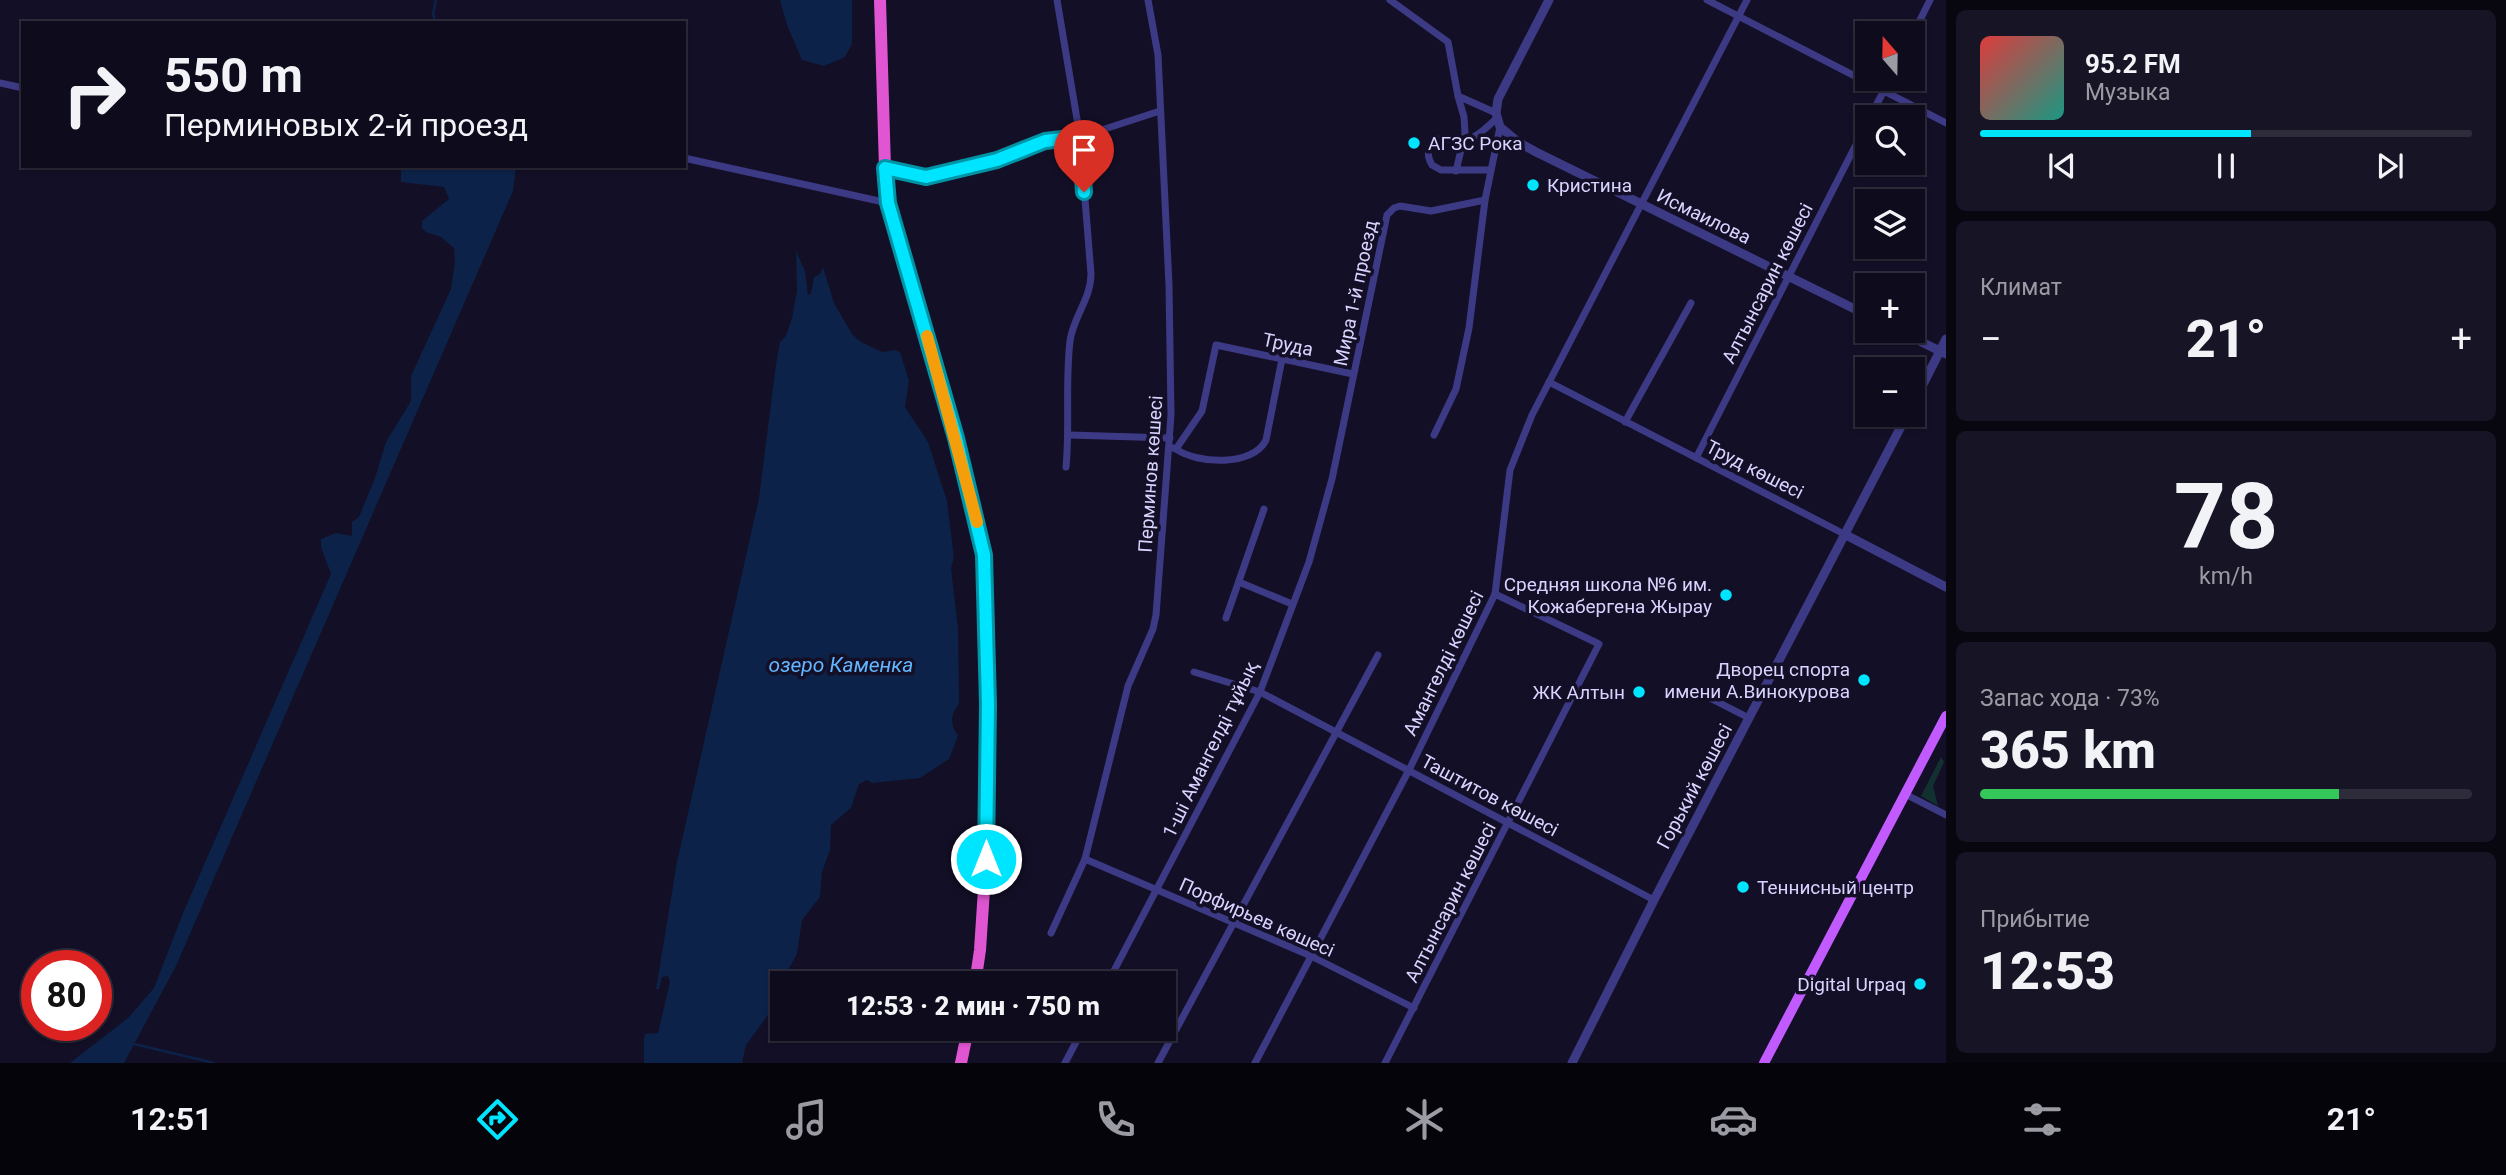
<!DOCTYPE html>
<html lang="ru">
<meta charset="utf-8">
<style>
body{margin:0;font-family:Roboto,sans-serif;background:#171425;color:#f1f3f6;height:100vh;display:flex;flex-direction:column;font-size:26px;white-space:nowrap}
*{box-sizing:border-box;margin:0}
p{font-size:23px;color:#9b9ba3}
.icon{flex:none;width:38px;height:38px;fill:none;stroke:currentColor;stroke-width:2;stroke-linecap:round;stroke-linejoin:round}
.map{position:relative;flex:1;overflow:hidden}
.details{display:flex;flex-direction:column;gap:10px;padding:10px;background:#08060f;width:560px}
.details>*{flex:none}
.banner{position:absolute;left:21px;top:21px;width:665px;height:147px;border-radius:0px;box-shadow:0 2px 5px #0004,0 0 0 2px #2e2b3b;background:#0e0b1c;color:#f1f3f6;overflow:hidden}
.needle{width:46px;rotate:340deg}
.tools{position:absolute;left:1855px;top:21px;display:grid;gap:14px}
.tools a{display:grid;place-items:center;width:70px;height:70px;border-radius:0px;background:#0e0b1c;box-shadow:0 2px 5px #0004,0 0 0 2px #2e2b3b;font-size:35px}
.speed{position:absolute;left:21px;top:950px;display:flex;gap:14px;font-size:35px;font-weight:700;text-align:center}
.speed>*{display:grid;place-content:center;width:91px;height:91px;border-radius:50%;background:#0e0b1c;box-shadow:0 2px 5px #0004,0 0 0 2px #2e2b3b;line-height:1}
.speed .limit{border:10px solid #d22;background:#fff;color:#111}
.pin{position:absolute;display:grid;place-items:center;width:60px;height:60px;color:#fff;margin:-72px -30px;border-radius:50% 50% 50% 0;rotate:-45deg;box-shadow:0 0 7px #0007}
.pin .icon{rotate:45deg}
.me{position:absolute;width:77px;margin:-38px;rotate:0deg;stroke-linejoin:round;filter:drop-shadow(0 0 5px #0008)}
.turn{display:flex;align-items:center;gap:24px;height:147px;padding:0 28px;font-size:32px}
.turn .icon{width:91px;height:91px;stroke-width:2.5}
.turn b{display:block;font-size:49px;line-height:60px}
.big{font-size:52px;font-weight:800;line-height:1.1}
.details .tile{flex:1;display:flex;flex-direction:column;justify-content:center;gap:10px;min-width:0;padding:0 24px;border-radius:10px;background:#171425}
.details .dial{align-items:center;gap:0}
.dial b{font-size:91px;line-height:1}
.song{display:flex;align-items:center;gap:21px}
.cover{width:84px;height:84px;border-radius:10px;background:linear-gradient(135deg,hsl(0 70% 55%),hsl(170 70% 35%))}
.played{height:7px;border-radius:4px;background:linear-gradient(90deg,#00e5ff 55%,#2e2b3b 55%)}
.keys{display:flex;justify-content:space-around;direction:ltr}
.heat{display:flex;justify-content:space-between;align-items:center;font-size:38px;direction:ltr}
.charge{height:10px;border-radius:5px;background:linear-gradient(90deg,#34c759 73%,#2e2b3b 0)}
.trip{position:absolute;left:770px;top:971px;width:406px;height:70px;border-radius:0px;background:#0e0b1c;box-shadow:0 2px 5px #0004,0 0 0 2px #2e2b3b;font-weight:800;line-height:70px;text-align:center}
.tabs{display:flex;height:112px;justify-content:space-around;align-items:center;background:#06040b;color:#9b9ba3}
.tabs .icon{width:49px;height:49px}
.tabs .on{color:#00e5ff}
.tabs b{font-size:32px;color:#f1f3f6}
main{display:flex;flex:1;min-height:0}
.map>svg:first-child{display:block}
.green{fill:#12302f}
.water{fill:#0c2248}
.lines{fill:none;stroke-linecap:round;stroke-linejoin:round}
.stream{stroke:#0c2248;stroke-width:2.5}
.minor{stroke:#3d3a85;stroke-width:7}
.tertiary{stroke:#3d3a85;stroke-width:9}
.primary{stroke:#c25bff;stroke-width:10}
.trunk{stroke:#e055d1;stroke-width:12}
.route-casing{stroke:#0095a6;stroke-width:18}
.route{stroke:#00e5ff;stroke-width:12}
.slow{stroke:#f59e0b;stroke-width:12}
.poi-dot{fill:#00e5ff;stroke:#130f26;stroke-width:2.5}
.labels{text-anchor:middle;stroke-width:7;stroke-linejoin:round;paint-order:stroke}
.poi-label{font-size:19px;fill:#d9d4ff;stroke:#130f26;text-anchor:end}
.street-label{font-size:19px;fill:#d9d4ff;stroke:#130f26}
.water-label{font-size:21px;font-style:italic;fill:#62b6ff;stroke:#130f26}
</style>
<main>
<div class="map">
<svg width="1946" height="1063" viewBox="0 0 1946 1063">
<rect width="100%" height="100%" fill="#130f26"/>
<polygon class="green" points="1941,757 1944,762 1933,786 1938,806 1921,796"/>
<g class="water">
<polygon points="780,0 852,0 852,44 845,57 824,66 802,60 787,25"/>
<polygon points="409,166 516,166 513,191 176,966 124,1063 70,1063 128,1018 154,988 183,913 331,574 321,547 321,539 336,533 352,536 352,522 359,517 375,478 386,442 411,401 411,376 451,289 455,262 454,248 441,237 426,232 422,228 422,221 449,199 444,187 401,182 401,169"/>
<path d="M796,251L805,271L808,295L811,293L814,277L820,274L823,267L834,303L852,334L861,342L882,352L895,350L900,352L909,381L905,407L928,442L947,501L954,558L951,568L958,629L959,704C950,716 950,723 958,736L949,759L920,778L872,783L867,780L859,784L851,808L831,825L830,850L822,872L820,897L802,920L797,954L788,970L785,983L782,984V989L770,997L768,1015L746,1045L742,1063H644C644,1057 643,1039 645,1034L658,1033L670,982L668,976L662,977L659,989H656L677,862L759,498L776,364L780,342L786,336L792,318L797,291Z"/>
</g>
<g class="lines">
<g class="stream">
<polyline points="436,23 433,14 436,0"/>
<polyline points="134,1044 214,1063"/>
</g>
<g class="minor">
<path d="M1057,0L1080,137L1091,274C1091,299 1073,317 1070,341C1065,383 1070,426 1066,467"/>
<polyline points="1390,0 1448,42 1458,96 1496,113"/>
<polyline points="1707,0 1946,123"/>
<polyline points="1913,34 1930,0"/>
<polyline points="0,83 23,88"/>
<polyline points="1870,117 1890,79"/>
<polyline points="684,158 888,203"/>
<polyline points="885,168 926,177 997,161 1045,141 1080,137 1160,111"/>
<path d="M1490,170H1441L1432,165C1429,160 1427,155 1429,149C1435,130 1455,143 1469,139C1479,136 1488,126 1496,119"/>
<polyline points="1456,171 1465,133 1464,117 1458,96"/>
<polyline points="1549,382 1846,535"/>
<polyline points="1625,422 1691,303"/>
<polyline points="1069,435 1170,438"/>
<polyline points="1434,435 1456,389 1469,328 1485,200 1500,127"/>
<polyline points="1170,447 1176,449 1202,411 1216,345 1353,374"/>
<path d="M1176,449C1197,464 1253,467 1266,440L1282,359"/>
<polyline points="1696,458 1867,123"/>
<polyline points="1239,582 1292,604"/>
<polyline points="1226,618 1264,509"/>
<polyline points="1194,672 1260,692 1654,900"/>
<polyline points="1702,694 1749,718"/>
<polyline points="1905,794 1946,815"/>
<polyline points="1085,859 1311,956 1414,1008"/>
<polyline points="1051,933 1085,859 1128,686 1153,629 1156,615 1171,415 1169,285 1158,55 1148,0"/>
<polyline points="1107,984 1260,692 1309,562 1332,479 1387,215 1394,208 1400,206 1431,211 1485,200"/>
<polyline points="1065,1063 1083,1029"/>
<polyline points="1158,1063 1378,655"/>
<polyline points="1255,1063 1409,770 1495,594 1510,470 1532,415 1747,0"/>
<polyline points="1385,1063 1599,644 1495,594"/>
</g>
<g class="tertiary">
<polyline points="1549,0 1498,99 1496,113 1500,127 1518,142 1536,152 1867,315"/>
<polyline points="1899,331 1946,354"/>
<polyline points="1913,404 1946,339"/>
<polyline points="1846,535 1946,587"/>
<polyline points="1572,1063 1654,900 1907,415"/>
</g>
<polyline class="primary" points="1764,1063 1946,716"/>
<g class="trunk">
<polyline points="880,0 885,168 888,203 956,438 984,555 988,704 986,859 980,950 975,984"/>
<polyline points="961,1063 968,1029"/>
</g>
</g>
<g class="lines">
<defs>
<polyline id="route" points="986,859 988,704 984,555 956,438 888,203 885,168 926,177 997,160 1045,141 1080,137 1084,192"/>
</defs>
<use href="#route" class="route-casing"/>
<use href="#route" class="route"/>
<polyline class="slow" points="927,336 977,522"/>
</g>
<g class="poi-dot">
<circle cx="1414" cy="143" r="7"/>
<circle cx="1533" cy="185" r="7"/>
<circle cx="1726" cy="595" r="7"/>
<circle cx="1864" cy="680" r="7"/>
<circle cx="1639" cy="692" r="7"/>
<circle cx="1743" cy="887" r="7"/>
<circle cx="1920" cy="984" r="7"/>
</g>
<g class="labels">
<g class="poi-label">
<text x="1428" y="150" text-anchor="start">АГЗС Рока</text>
<text x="1547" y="192" text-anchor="start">Кристина</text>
<text x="1712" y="591">Средняя школа №6 им.<tspan x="1712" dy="22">Кожабергена Жырау</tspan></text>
<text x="1850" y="676">Дворец спорта<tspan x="1850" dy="22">имени А.Винокурова</tspan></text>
<text x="1625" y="699">ЖК Алтын</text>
<text x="1757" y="894" text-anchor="start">Теннисный центр</text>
<text x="1906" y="991">Digital Urpaq</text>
</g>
<g class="street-label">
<text transform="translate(1704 216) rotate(26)" y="7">Исмаилова</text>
<text transform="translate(1767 283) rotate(-63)" y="7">Алтынсарин көшесі</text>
<text transform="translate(1355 293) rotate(-78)" y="7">Мира 1-й проезд</text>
<text transform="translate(1288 344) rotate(12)" y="7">Труда</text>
<text transform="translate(1755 469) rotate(27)" y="7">Труд көшесі</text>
<text transform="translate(1150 474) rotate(-86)" y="7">Перминов көшесі</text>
<text transform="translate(1443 663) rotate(-64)" y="7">Амангелді көшесі</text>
<text transform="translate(1210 749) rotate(-64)" y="7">1-ші Амангелді тұйық</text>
<text transform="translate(1694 786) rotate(-62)" y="7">Горький көшесі</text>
<text transform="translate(1490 795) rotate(28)" y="7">Таштитов көшесі</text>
<text transform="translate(1450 902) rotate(-63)" y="7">Алтынсарин көшесі</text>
<text transform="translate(1257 917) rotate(24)" y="7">Порфирьев көшесі</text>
</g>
<g class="water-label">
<text x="841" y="672">озеро Каменка</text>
</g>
</g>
</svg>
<div class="tools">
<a><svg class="needle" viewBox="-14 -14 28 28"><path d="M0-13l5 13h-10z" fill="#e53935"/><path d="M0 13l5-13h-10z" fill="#9b9ba3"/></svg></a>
<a><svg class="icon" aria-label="search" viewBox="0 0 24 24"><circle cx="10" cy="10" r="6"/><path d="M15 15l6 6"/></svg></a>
<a><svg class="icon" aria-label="layers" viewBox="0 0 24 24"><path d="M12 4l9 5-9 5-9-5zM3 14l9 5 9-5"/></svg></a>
<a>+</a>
<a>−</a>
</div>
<div class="speed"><div class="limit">80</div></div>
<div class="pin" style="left:1084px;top:192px;background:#d93025"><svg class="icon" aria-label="arrive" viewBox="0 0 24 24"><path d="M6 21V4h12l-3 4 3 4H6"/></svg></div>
<svg class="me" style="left:986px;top:859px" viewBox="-20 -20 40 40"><circle r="17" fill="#00e5ff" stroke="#fff" stroke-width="3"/><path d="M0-11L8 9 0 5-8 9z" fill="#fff"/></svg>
<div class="trip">12:53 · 2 мин · 750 m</div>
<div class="banner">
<div class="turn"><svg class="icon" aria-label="right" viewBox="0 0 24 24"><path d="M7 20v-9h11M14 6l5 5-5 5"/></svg><div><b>550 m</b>Перминовых 2-й проезд</div></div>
</div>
</div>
<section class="details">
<div class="tile">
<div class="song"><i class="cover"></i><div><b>95.2 FM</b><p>Музыка</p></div></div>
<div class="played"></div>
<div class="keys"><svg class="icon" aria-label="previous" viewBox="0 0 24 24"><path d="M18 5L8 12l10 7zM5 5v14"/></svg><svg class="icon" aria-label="pause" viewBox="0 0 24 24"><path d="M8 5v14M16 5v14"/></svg><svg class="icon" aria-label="next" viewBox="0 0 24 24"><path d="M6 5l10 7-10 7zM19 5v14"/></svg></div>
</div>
<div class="tile"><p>Климат</p>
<div class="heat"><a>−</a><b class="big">21°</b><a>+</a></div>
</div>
<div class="tile dial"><b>78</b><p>km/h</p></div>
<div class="tile"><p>Запас хода · 73%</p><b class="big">365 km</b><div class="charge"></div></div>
<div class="tile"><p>Прибытие</p><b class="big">12:53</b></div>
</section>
</main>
<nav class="tabs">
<b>12:51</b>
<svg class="icon on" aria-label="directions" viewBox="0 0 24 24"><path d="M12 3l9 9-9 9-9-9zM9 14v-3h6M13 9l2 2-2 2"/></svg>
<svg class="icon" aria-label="music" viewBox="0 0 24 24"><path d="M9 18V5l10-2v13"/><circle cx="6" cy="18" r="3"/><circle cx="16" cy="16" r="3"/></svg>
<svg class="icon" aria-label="phone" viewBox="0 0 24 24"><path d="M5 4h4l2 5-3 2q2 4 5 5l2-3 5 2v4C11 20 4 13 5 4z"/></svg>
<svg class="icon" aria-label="climate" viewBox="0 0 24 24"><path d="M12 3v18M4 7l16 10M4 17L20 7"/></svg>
<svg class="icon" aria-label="car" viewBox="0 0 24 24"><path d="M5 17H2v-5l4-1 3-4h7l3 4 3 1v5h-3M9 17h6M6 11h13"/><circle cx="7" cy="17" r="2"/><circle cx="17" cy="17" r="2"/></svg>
<svg class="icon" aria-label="filters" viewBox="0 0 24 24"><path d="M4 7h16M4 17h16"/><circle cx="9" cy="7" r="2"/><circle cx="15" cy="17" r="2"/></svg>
<b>21°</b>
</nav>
